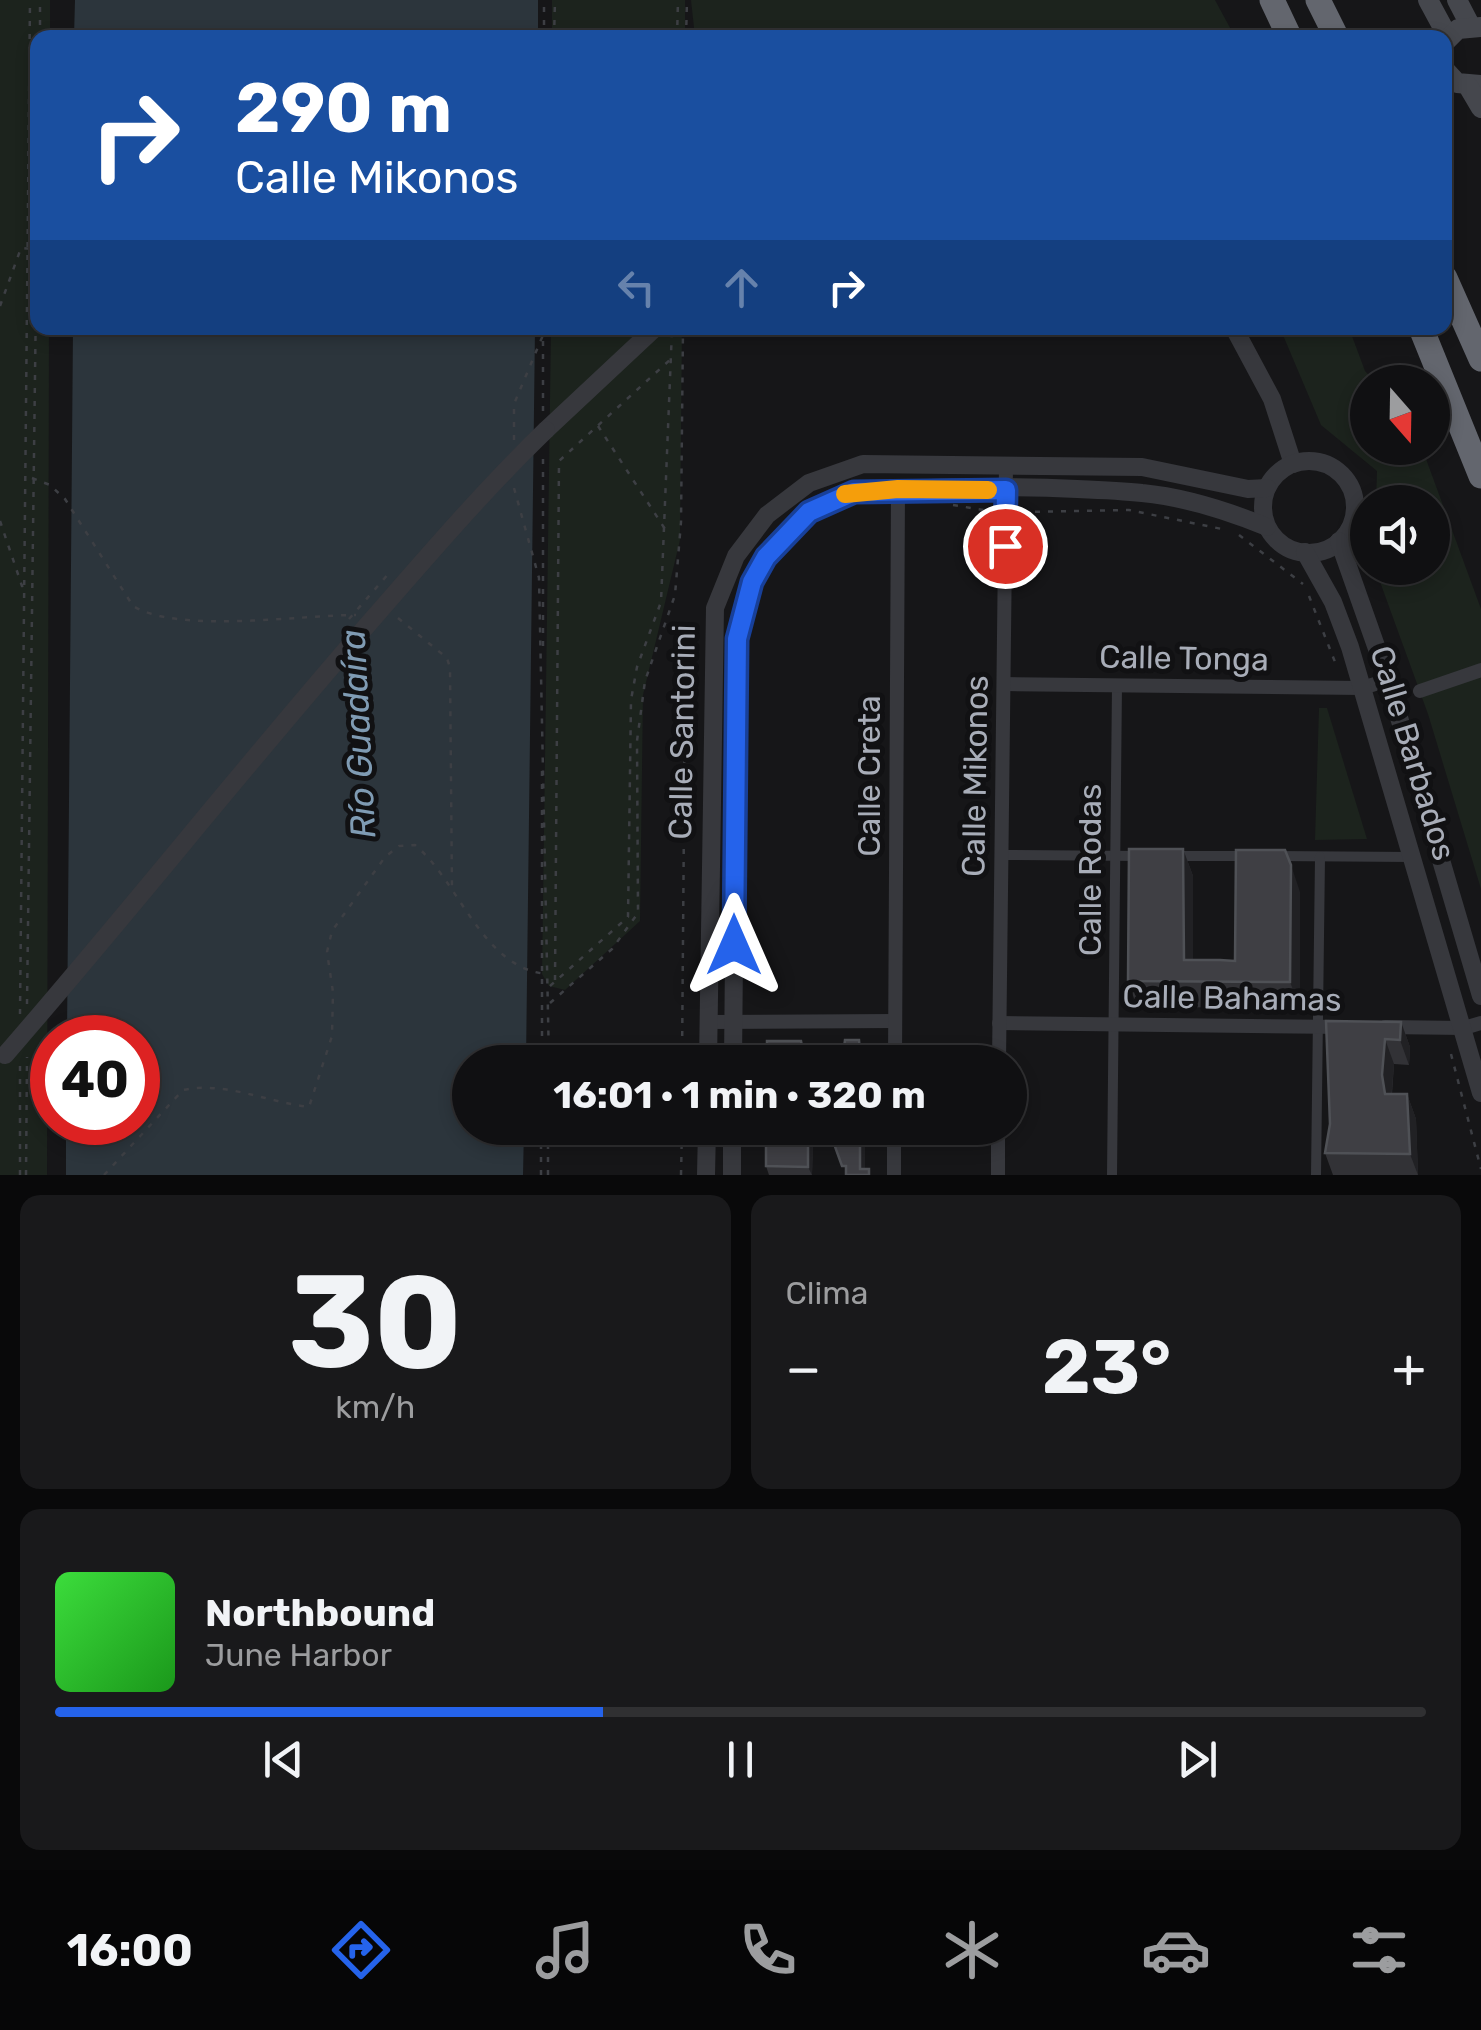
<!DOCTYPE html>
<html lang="es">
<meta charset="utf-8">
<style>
body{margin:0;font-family:Rubik,sans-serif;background:#19191b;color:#f1f3f6;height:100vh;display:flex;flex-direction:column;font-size:38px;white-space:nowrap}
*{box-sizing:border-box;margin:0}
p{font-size:32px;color:#9c9d9f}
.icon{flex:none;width:55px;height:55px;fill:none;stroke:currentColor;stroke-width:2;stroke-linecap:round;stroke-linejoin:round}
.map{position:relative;height:1175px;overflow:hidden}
.sheet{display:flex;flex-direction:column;gap:20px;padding:20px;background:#09090a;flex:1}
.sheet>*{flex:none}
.banner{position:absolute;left:30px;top:30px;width:1422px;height:305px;border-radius:20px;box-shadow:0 5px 15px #0003,0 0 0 2px #303032;background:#1a4fa0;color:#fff;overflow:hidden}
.needle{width:65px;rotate:160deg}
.tools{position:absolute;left:1350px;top:365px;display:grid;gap:20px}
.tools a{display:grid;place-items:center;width:100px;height:100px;border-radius:50%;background:#101012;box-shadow:0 5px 15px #0003,0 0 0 2px #303032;font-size:50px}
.speed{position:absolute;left:30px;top:1015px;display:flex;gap:20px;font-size:50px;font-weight:700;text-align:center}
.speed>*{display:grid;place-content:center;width:130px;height:130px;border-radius:50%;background:#101012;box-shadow:0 5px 15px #0003,0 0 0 2px #303032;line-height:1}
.speed .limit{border:15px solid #d22;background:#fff;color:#111}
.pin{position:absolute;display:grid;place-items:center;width:85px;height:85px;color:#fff;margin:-42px;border:5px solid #fff;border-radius:50%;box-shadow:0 2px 10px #0007}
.me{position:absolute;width:110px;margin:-55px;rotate:0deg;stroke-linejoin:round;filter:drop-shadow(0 0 8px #0008)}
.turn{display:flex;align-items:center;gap:35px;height:210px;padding:0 40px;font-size:45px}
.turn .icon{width:130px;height:130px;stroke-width:2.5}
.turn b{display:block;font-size:70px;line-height:85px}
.lanes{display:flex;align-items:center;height:95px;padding:0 40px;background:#0003;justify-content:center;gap:50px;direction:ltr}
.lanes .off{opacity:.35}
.big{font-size:75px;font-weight:700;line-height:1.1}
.sheet .widget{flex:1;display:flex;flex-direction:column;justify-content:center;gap:15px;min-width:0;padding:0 35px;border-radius:20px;background:#19191b}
.sheet .dial{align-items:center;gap:0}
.dial b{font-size:130px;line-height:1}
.song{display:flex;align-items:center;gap:30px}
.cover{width:120px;height:120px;border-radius:15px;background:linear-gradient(135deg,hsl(120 70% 55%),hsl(120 70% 35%))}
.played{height:10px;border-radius:5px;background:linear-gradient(90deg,#2563eb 40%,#303032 40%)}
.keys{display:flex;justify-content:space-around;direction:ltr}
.heat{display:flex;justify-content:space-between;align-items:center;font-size:55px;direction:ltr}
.sheet .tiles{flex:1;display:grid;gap:20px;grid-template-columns:1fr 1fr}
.widget:last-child{grid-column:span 2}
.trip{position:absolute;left:452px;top:1045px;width:575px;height:100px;border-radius:50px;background:#101012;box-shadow:0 5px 15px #0003,0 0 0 2px #303032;font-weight:700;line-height:100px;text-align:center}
.tabs{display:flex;height:160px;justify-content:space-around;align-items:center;background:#060607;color:#9c9d9f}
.tabs .icon{width:70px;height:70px}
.tabs .current{color:#2563eb}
.tabs b{font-size:45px;color:#f1f3f6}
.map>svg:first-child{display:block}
.green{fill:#1c231d}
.water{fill:#2c353c}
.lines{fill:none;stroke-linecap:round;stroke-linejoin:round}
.path{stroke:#3d3f44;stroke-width:2.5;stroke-dasharray:5 8;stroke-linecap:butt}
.pedestrian{stroke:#37383d;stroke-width:10}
.minor{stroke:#37383d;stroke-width:14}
.tertiary{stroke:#37383d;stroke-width:18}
.secondary{stroke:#45474d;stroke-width:20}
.motorway{stroke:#63666e;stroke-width:25}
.path-bridge{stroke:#3d3f44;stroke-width:2.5;stroke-dasharray:5 8;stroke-linecap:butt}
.tertiary-bridge{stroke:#37383d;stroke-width:18}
.wall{fill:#323236}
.shaded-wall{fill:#212124}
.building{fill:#3f3f44;stroke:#4f5156;stroke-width:2.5}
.route-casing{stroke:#184099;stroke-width:25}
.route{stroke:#2563eb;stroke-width:18}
.slow{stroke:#f59e0b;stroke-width:18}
.labels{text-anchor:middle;stroke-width:10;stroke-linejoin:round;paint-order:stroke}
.street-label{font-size:32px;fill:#a8adb8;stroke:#111113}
.water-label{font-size:35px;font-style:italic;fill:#7f9bb3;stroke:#111113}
</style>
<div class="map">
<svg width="1481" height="1175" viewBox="0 0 1481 1175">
<rect width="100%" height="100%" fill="#161618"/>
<g class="green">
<polygon points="0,0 50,0 50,37 38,38 38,328 49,328 47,1175 0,1175"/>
<rect x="552" y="0" width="133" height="37"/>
<polygon points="691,0 1215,0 1235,37 695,37"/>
<polygon points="551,328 682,328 680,540 643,695 640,921 565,990 549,986 542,974"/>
<polygon points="1280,328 1349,328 1365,371 1375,382 1368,382 1368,448 1422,448 1481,609 1481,889 1428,714 1375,568 1432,568 1432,502 1376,502 1377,471 1321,425"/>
<polygon points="1319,708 1327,708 1367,839 1315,840"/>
</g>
<g class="water">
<polygon points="75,0 538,0 538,37 74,37"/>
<polygon points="73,328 535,328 526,1062 470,1062 470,1128 524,1128 523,1175 66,1175 66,1123 138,1122 138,1038 67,1037"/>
</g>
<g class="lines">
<g class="path">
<polyline points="40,38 40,0"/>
<polyline points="544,38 544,0"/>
<polyline points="554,38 555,0"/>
<polyline points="677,38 678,0"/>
<polyline points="686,38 687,0"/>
<polyline points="0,306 21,248 34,249"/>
<polyline points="543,411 543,339"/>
<polyline points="598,426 665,529"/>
<polyline points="514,440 514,404 546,328"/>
<path d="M32,478L50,485L65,499L133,606C178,634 299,615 356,615"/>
<polyline points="514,488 539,578 549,1062"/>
<polyline points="953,505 989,511"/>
<polyline points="1022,512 1129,510 1222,529"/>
<polyline points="0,521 22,586 28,585"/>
<polyline points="1239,535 1303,584"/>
<polyline points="1309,596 1337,667"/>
<polyline points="398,618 447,658 450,668 452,891"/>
<polyline points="543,646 543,459"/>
<polyline points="555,980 559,461 672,358"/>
<polyline points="550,986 628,917 631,700 637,667 661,602 672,329"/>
<polyline points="550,1003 612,949 638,913 637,741 645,681 675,595 681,522 683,328"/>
<polyline points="27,1004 38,140"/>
<polyline points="20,1014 30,0"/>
<polyline points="1451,1054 1481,1169"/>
<polyline points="542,1062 542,764"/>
<polyline points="682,1062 685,694 696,675"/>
<polyline points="20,1175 20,1062"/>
<polyline points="26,1175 27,1057"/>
<path d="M104,1175L183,1090C224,1081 267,1102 309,1107L332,1036L333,992L327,952L332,931L385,857L399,846L415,845C459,881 483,970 548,974"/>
<polyline points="541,1175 541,1128"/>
<polyline points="548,1175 548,1128"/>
<polyline points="681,1175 682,1128"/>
</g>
<g class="pedestrian">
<polyline points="1001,855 1142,856"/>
<polyline points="1174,856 1247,856"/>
<polyline points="1274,856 1412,857"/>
<polyline points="1112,1175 1117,685"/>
<polyline points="1316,1175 1320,857"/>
</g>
<g class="minor">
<polyline points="1004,684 1362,688 1388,680"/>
<polyline points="1420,691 1481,670"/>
<polyline points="708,1022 895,1021"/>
<polyline points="999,1023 1344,1027"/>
<polyline points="1385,1027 1464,1028 1481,1023"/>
<polyline points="895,1062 898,489"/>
<polyline points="999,1062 1006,465"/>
<polyline points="894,1175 894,1128"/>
<polyline points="998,1175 998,1128"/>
</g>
<g class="tertiary">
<polyline points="1234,328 1272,399 1293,464"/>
<polyline points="546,430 655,328"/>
<circle cx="1309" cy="507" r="46"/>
<polyline points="1339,541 1388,680 1481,996"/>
<polyline points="1305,552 1333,602 1350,647 1481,1093"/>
<polyline points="708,1062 715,608 736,556 767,515 809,483 863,464 1142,467 1248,489 1267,488"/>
<path d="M733,1062L737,639C748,580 775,528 831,500C869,481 1091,487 1142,493C1184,497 1228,511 1267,527"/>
<polyline points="706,1175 707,1128"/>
<polyline points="732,1175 732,1128"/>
</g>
<g class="secondary">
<polyline points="1428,0 1448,37"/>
<polyline points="1457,0 1470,25"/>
<polyline points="1445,42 1458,29 1481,27"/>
<polyline points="1445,70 1457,83 1481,85"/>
<polyline points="1468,86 1481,108"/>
</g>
<g class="motorway">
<polyline points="1272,0 1290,38"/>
<polyline points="1318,0 1337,38"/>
<polyline points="1445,278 1481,359"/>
<polyline points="1421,328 1481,476"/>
</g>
<polyline class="path-bridge" points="349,619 390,572"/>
<path class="tertiary-bridge" d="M5,1055C131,910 250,759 377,614C432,551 486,488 546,430"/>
</g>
<g class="wall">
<polygon points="1183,849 1193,876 1193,960 1235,961 1300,892 1300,1008 1137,1007 1128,981"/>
<polygon points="1326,1021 1401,1022 1410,1047 1409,1065 1394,1064 1392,1094 1407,1094 1416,1119 1418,1175 1333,1175 1325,1153 1330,1124"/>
<polygon points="766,1128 810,1128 813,1139 812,1175 769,1175 766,1166"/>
</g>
<g class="shaded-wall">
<polygon points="1183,849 1193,876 1193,981 1184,960"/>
<polygon points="1291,865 1300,892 1300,1008 1290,982"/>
<polygon points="1401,1022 1410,1047 1409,1065 1400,1040"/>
<polygon points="1385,1039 1394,1064 1391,1100 1385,1094 1382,1075"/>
<polygon points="859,1040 864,1053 866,1062 861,1062"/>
<polygon points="1407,1094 1416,1119 1418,1175 1410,1154"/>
<polygon points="804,1128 810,1128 813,1139 812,1175 808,1167"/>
<polygon points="860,1128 865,1128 865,1175 860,1169"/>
</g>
<g class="building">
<polygon points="1129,849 1183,849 1184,960 1220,960 1235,961 1236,850 1285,850 1291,865 1290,982 1128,981"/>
<polygon points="1326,1021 1401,1022 1400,1040 1385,1039 1382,1075 1385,1094 1407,1094 1410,1154 1325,1153 1330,1124"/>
<polygon points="845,1040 859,1040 861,1062 842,1062"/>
<polygon points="767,1041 801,1041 805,1062 767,1062"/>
<polygon points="766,1128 808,1128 808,1167 766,1166"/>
<polygon points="833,1128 860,1128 860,1169 869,1169 869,1175 846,1175 846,1166 842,1166 833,1141"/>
</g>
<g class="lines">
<defs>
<polyline id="route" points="734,945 737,639 752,582 766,557 809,512 854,492 1006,490 1005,546"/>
</defs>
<use href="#route" class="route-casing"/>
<use href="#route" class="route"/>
<polyline class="slow" points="845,494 898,489 988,490"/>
</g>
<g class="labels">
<g class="street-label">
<text transform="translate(1184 658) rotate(1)" y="11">Calle Tonga</text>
<text transform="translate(682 732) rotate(-89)" y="11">Calle Santorini</text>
<text transform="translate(1413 753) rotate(73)" y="11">Calle Barbados</text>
<text transform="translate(869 776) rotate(-90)" y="11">Calle Creta</text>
<text transform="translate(975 776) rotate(-89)" y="11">Calle Mikonos</text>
<text transform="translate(1090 870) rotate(-90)" y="11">Calle Rodas</text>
<text transform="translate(1232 998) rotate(1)" y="11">Calle Bahamas</text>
</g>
<g class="water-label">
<text transform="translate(358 734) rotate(-93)" y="12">Río Guadaíra</text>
</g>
</g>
</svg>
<div class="tools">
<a><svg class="needle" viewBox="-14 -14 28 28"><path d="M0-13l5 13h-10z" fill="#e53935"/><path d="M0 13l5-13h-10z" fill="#9c9d9f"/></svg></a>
<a><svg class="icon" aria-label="sound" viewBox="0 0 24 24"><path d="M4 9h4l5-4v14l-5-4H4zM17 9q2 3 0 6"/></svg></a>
</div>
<div class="speed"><div class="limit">40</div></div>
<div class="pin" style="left:1005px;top:546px;background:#d93025"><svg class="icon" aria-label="arrive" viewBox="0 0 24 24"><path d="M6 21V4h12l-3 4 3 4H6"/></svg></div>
<svg class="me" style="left:734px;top:945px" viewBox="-20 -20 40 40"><path d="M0-17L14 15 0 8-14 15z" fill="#2563eb" stroke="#fff" stroke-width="4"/></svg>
<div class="trip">16:01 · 1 min · 320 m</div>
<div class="banner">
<div class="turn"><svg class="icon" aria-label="right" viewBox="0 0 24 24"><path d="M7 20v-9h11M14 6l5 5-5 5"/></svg><div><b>290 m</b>Calle Mikonos</div></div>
<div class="lanes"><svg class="icon off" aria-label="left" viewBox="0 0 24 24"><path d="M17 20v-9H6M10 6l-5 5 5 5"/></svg><svg class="icon off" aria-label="ahead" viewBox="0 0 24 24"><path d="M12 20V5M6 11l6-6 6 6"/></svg><svg class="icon" aria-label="right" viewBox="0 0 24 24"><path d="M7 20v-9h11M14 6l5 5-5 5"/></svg></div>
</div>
</div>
<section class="sheet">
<div class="tiles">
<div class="widget dial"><b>30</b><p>km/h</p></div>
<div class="widget"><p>Clima</p>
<div class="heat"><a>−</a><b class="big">23°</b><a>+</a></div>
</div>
<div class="widget">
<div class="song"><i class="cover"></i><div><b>Northbound</b><p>June Harbor</p></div></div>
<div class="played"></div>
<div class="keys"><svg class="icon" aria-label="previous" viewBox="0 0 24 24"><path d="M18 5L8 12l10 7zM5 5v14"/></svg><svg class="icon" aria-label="pause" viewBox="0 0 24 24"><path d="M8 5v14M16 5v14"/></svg><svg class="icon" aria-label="next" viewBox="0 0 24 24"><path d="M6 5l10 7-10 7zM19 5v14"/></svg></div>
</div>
</div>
</section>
<nav class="tabs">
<b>16:00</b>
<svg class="icon current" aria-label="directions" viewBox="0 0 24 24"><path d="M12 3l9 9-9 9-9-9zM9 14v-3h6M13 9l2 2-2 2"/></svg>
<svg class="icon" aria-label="music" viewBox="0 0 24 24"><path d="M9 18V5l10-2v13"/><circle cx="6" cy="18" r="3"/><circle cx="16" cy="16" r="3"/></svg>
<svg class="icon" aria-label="phone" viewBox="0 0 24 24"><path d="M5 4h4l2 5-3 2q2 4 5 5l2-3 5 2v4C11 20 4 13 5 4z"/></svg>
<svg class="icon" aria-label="climate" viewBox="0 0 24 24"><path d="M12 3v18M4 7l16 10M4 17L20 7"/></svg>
<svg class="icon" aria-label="car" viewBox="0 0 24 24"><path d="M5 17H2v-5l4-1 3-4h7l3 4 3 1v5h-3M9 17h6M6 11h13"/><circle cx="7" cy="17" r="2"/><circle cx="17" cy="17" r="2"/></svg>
<svg class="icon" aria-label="filters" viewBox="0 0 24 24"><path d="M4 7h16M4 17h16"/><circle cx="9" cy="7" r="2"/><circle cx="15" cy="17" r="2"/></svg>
</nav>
